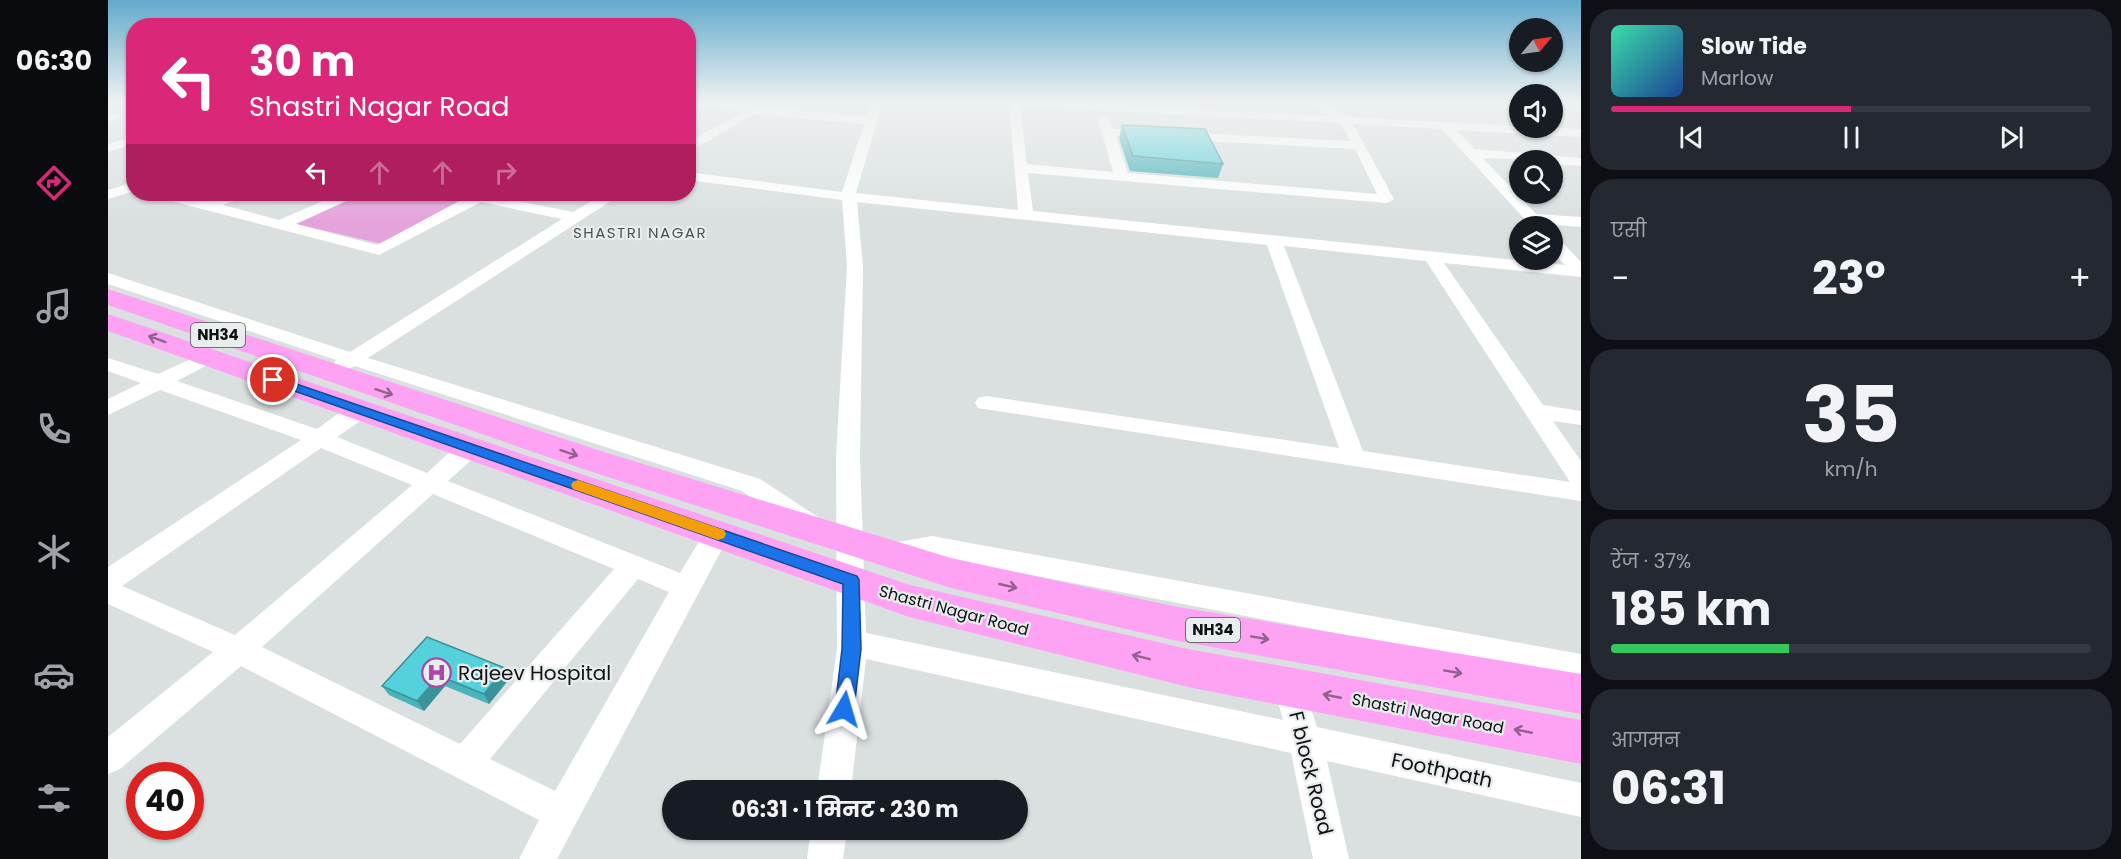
<!DOCTYPE html>
<html lang="hi">
<meta charset="utf-8">
<style>
body{margin:0;font-family:Poppins,"Noto Sans Devanagari",sans-serif;background:#242831;color:#f1f3f6;height:100vh;display:flex;flex-direction:column;font-size:22px;white-space:nowrap}
*{box-sizing:border-box;margin:0}
p{font-size:20px;color:#9ea1a6}
.icon{flex:none;width:33px;height:33px;fill:none;stroke:currentColor;stroke-width:2;stroke-linecap:round;stroke-linejoin:round}
.map{position:relative;flex:1;overflow:hidden}
.sheet{display:flex;flex-direction:column;gap:9px;padding:9px;background:#0d0f14;width:540px}
.sheet>*{flex:none}
.top-card{position:absolute;left:18px;top:18px;width:570px;height:183px;border-radius:24px;box-shadow:0 2px 4px #0004;background:#db2777;color:#fff;overflow:hidden}
.needle{width:39px;rotate:61deg}
.tools{position:absolute;left:1401px;top:18px;display:grid;gap:12px}
.tools a{display:grid;place-items:center;width:54px;height:54px;border-radius:50%;background:#171b24;box-shadow:0 2px 4px #0004;font-size:30px}
.speed{position:absolute;left:18px;top:762px;display:flex;gap:12px;font-size:30px;font-weight:700;text-align:center}
.speed>*{display:grid;place-content:center;width:78px;height:78px;border-radius:50%;background:#171b24;box-shadow:0 2px 4px #0004;line-height:1}
.speed .limit{border:9px solid #d22;background:#fff;color:#111}
.pin{position:absolute;display:grid;place-items:center;width:51px;height:51px;color:#fff;margin:-26px;border:3px solid #fff;border-radius:50%;box-shadow:0 2px 6px #0007}
.me{position:absolute;width:66px;margin:-33px;rotate:7deg;stroke-linejoin:round;filter:drop-shadow(0 0 4px #0008)}
.turn{display:flex;align-items:center;gap:21px;height:126px;padding:0 24px;font-size:27px}
.turn .icon{width:78px;height:78px;stroke-width:2.5}
.turn b{display:block;font-size:42px;line-height:51px}
.lanes{display:flex;align-items:center;height:57px;padding:0 24px;background:#0003;justify-content:center;gap:30px;direction:ltr}
.lanes .off{opacity:.35}
.big{font-size:45px;font-weight:700;line-height:1.1}
.sheet .widget{flex:1;display:flex;flex-direction:column;justify-content:center;gap:9px;min-width:0;padding:0 21px;border-radius:24px;background:#242831}
.sheet .dial{align-items:center;gap:0}
.dial b{font-size:78px;line-height:1}
.song{display:flex;align-items:center;gap:18px}
.cover{width:72px;height:72px;border-radius:9px;background:linear-gradient(135deg,hsl(160 70% 55%),hsl(220 70% 35%))}
.played{height:6px;border-radius:3px;background:linear-gradient(90deg,#db2777 50%,#363941 50%)}
.keys{display:flex;justify-content:space-around;direction:ltr}
.heat{display:flex;justify-content:space-between;align-items:center;font-size:33px;direction:ltr}
.charge{height:9px;border-radius:4px;background:linear-gradient(90deg,#34c759 37%,#363941 0)}
.trip{position:absolute;left:554px;top:780px;width:366px;height:60px;border-radius:30px;background:#171b24;box-shadow:0 2px 4px #0004;font-weight:700;line-height:60px;text-align:center}
main{display:flex;flex:1;min-height:0}
.menu{display:flex;flex-direction:column;width:108px;justify-content:space-around;align-items:center;background:#090b0e;color:#9ea1a6}
.menu .icon{width:42px;height:42px}
.menu .current{color:#db2777}
.menu b{font-size:27px;color:#f1f3f6}
.map>svg:first-child{display:block}
.green{fill:#e5a3dc}
.lines{fill:none;stroke-linecap:round;stroke-linejoin:round}
.minor{fill:#fff;fill-rule:evenodd}
.highway{fill:#fea3f4;fill-rule:evenodd}
.wall{fill:#48b4bb}
.shaded-wall{fill:#3b9299}
.building{fill:#54d1da;stroke:#3b9299;stroke-width:1.5}
.oneway{stroke:#92618e}
.route{fill:#1a73e8;stroke:#114b97;stroke-width:1.5}
.slow{fill:#f59e0b}
.labels{text-anchor:middle;stroke-width:4.5;stroke-linejoin:round;paint-order:stroke}
.far-neighbourhood-label{font-size:15px;letter-spacing:1.5px;fill:#4e5253;stroke:#e8eded}
.shield{fill:#e8eded;stroke:#505253;stroke-width:1.5}
.shield-label{font-size:15px;font-weight:bold;fill:#0f1011}
.street-label{font-size:16px;fill:#0f1011;stroke:#e8eded}
.near-poi-label{font-size:20px;fill:#0f1011;stroke:#e8eded;text-anchor:start}
.near-street-label{font-size:20px;fill:#0f1011;stroke:#e8eded}
</style>
<main>
<nav class="menu">
<b>06:30</b>
<svg class="icon current" aria-label="directions" viewBox="0 0 24 24"><path d="M12 3l9 9-9 9-9-9zM9 14v-3h6M13 9l2 2-2 2"/></svg>
<svg class="icon" aria-label="music" viewBox="0 0 24 24"><path d="M9 18V5l10-2v13"/><circle cx="6" cy="18" r="3"/><circle cx="16" cy="16" r="3"/></svg>
<svg class="icon" aria-label="phone" viewBox="0 0 24 24"><path d="M5 4h4l2 5-3 2q2 4 5 5l2-3 5 2v4C11 20 4 13 5 4z"/></svg>
<svg class="icon" aria-label="climate" viewBox="0 0 24 24"><path d="M12 3v18M4 7l16 10M4 17L20 7"/></svg>
<svg class="icon" aria-label="car" viewBox="0 0 24 24"><path d="M5 17H2v-5l4-1 3-4h7l3 4 3 1v5h-3M9 17h6M6 11h13"/><circle cx="7" cy="17" r="2"/><circle cx="17" cy="17" r="2"/></svg>
<svg class="icon" aria-label="filters" viewBox="0 0 24 24"><path d="M4 7h16M4 17h16"/><circle cx="9" cy="7" r="2"/><circle cx="15" cy="17" r="2"/></svg>
</nav>
<div class="map">
<svg width="1473" height="859" viewBox="0 0 1473 859">
<rect width="100%" height="100%" fill="#dae0e0"/>
<g class="green">
<polygon points="1000,101 1105,101 1109,107"/>
<polygon points="250,194 341,194 360,198 274,244 184,223"/>
</g>
<g class="lines">
<g class="minor">
<path d="M581,101H606L759,117L765,101H775L748,193L910,210L901,101H942L1222,116L1197,101H1211L1240,117L1473,129V137L1348,130L1367,149L1473,158V166L1444,164V160L1375,158L1428,214L1473,217V227L1437,224L1438,226H1423L1334,129L1245,124L1286,199L1279,203L920,173L925,211L1457,265L1444,251V236L1450,238L1473,262V277L1336,263L1435,405L1473,411V425L1445,421L1473,461V501L870,408L867,403L870,398L878,396L1231,448L1159,245L749,202L755,266L752,457L758,633L1175,720L1166,688L1171,678L1182,674L1193,678L1209,727L1473,783V817L1219,761L1241,859H1205L1183,753L758,659L743,790H709L729,649L728,457L739,266L734,200L580,180V172L734,192L756,124L647,114L580,152V142L634,112L587,104ZM912,106L1232,123L1243,141L1005,129L1000,116L996,115L990,119L1005,172L919,164ZM1008,136L1247,149L1269,194L1020,173ZM1176,246L1318,261L1462,482L1255,451Z"/>
<polygon points="1395,101 1412,103 1412,111"/>
<polygon points="0,113 9,115 11,118 0,123"/>
<polygon points="26,136 26,144 0,152 0,144"/>
<polygon points="26,182 26,191 0,199 0,190"/>
<polygon points="46,194 68,194 99,201 119,194 138,194 136,197 115,205 171,220 231,194 249,194 247,197 188,224 269,245 357,198 352,197 350,194 375,194 465,212 495,194 511,194 509,197 260,358 652,479 710,517 714,524 710,531 701,533 692,531 634,491 247,366 235,371 228,369 225,365 228,360 0,284 0,273 242,352 454,219 373,202 271,255 48,197"/>
<path d="M100,351L107,353L110,357L107,361L69,381L209,429C223,420 242,400 261,405L264,410L261,415L229,437L319,473C334,461 351,437 371,443L375,448L371,453L340,481L572,573L600,527L609,524L618,527L622,534L449,859H411L431,820L133,666L12,769L0,774V737L105,652L0,604V567L193,440L52,390L0,415V399L33,383L0,371V358L50,374ZM213,448L304,485L127,635L14,586ZM325,494L506,569L352,744L154,647ZM530,579L561,592L447,791L382,759Z"/>
<polygon points="824,536 1473,654 1473,680 824,556 782,562 773,559 769,552 773,545"/>
<polygon points="703,830 739,830 735,859 699,859"/>
</g>
<g class="highway">
<polygon points="0,289 496,452 843,558 1065,606 1473,674 1473,714 1065,640 843,588 472,468 0,305"/>
<polygon points="0,314 802,585 1080,649 1473,720 1473,764 1080,687 801,617 0,331"/>
</g>
</g>
<g class="wall">
<polygon points="1014,125 1115,164 1110,178 1022,171 1011,138"/>
<polygon points="319,637 397,668 402,678 381,704 337,686 316,711 281,695 274,686"/>
</g>
<g class="shaded-wall">
<polygon points="397,668 402,678 381,704 376,694"/>
<polygon points="331,676 337,686 316,711 309,701"/>
</g>
<g class="building">
<polygon points="1014,125 1097,129 1115,164 1025,156"/>
<polygon points="319,637 397,668 376,694 331,676 309,701 274,686"/>
</g>
<defs><path id="oneway-shaft" d="M-6 0H5M1.5-3L5.5 0L1.5 3" fill="none" stroke-width="1.6" stroke-linecap="round" stroke-linejoin="round" transform="scale(1.5)"/></defs>
<g class="oneway">
<use href="#oneway-shaft" transform="translate(49 339) rotate(-160)"/>
<use href="#oneway-shaft" transform="translate(276 392) rotate(18)"/>
<use href="#oneway-shaft" transform="translate(461 453) rotate(18)"/>
<use href="#oneway-shaft" transform="translate(900 586) rotate(13)"/>
<use href="#oneway-shaft" transform="translate(1152 638) rotate(10)"/>
<use href="#oneway-shaft" transform="translate(1033 657) rotate(-166)"/>
<use href="#oneway-shaft" transform="translate(1345 672) rotate(10)"/>
<use href="#oneway-shaft" transform="translate(1224 696) rotate(-169)"/>
<use href="#oneway-shaft" transform="translate(1415 731) rotate(-169)"/>
</g>
<linearGradient id="sky" x2="0" y2="1"><stop stop-color="#63aacc"/><stop offset="0.46" stop-color="#eef1f1"/><stop offset="1" stop-color="#eef1f1" stop-opacity="0"/></linearGradient>
<rect width="1473" height="221" fill="url(#sky)"/>
<polygon class="route" points="165,376 749,576 751,580 753,649 746,709 743,716 736,718 730,716 727,709 734,649 735,584 161,382 159,380 161,377"/>
<polygon class="slow" points="470,480 616,530 618,534 616,538 610,540 465,489 463,485 465,482"/>
<defs>
<symbol id="hospital-ring" viewBox="-11 -11 22 22"><circle r="9.5" fill="#e8eded" stroke="#af45a6" stroke-width="1.5"/><path d="M-5-5h3v3.5h4V-5h3V5h-3V1.5h-4V5h-3Z" fill="#af45a6"/></symbol>
</defs>
<g fill-rule="evenodd">
<use href="#hospital-ring" x="312" y="656" width="33" height="33"/>
</g>
<g class="labels">
<g class="far-neighbourhood-label">
<text x="532" y="238">SHASTRI NAGAR</text>
</g>
<g class="shield">
<rect x="83" y="323" width="54" height="24" rx="4.5"/>
<rect x="1078" y="618" width="54" height="24" rx="4.5"/>
</g>
<g class="shield-label">
<text x="110" y="340">NH34</text>
<text x="1105" y="635">NH34</text>
</g>
<g class="street-label">
<text transform="translate(846 610) rotate(15)" y="6">Shastri Nagar Road</text>
<text transform="translate(1320 713) rotate(11)" y="6">Shastri Nagar Road</text>
</g>
<g class="near-poi-label">
<text x="350" y="680">Rajeev Hospital</text>
</g>
<g class="near-street-label">
<text transform="translate(1334 770) rotate(12)" y="7">Foothpath</text>
<text transform="translate(1203 773) rotate(76)" y="7">F block Road</text>
</g>
</g>
</svg>
<div class="tools">
<a><svg class="needle" viewBox="-14 -14 28 28"><path d="M0-13l5 13h-10z" fill="#e53935"/><path d="M0 13l5-13h-10z" fill="#9ea1a6"/></svg></a>
<a><svg class="icon" aria-label="sound" viewBox="0 0 24 24"><path d="M4 9h4l5-4v14l-5-4H4zM17 9q2 3 0 6"/></svg></a>
<a><svg class="icon" aria-label="search" viewBox="0 0 24 24"><circle cx="10" cy="10" r="6"/><path d="M15 15l6 6"/></svg></a>
<a><svg class="icon" aria-label="layers" viewBox="0 0 24 24"><path d="M12 4l9 5-9 5-9-5zM3 14l9 5 9-5"/></svg></a>
</div>
<div class="speed"><div class="limit">40</div></div>
<div class="pin" style="left:165px;top:380px;background:#d93025"><svg class="icon" aria-label="arrive" viewBox="0 0 24 24"><path d="M6 21V4h12l-3 4 3 4H6"/></svg></div>
<svg class="me" style="left:736px;top:709px" viewBox="-20 -20 40 40"><path d="M0-17L14 15 0 8-14 15z" fill="#1a73e8" stroke="#fff" stroke-width="4"/></svg>
<div class="trip">06:31 · 1 मिनट · 230 m</div>
<div class="top-card">
<div class="turn"><svg class="icon" aria-label="left" viewBox="0 0 24 24"><path d="M17 20v-9H6M10 6l-5 5 5 5"/></svg><div><b>30 m</b>Shastri Nagar Road</div></div>
<div class="lanes"><svg class="icon" aria-label="left" viewBox="0 0 24 24"><path d="M17 20v-9H6M10 6l-5 5 5 5"/></svg><svg class="icon off" aria-label="ahead" viewBox="0 0 24 24"><path d="M12 20V5M6 11l6-6 6 6"/></svg><svg class="icon off" aria-label="ahead" viewBox="0 0 24 24"><path d="M12 20V5M6 11l6-6 6 6"/></svg><svg class="icon off" aria-label="right" viewBox="0 0 24 24"><path d="M7 20v-9h11M14 6l5 5-5 5"/></svg></div>
</div>
</div>
<section class="sheet">
<div class="widget">
<div class="song"><i class="cover"></i><div><b>Slow Tide</b><p>Marlow</p></div></div>
<div class="played"></div>
<div class="keys"><svg class="icon" aria-label="previous" viewBox="0 0 24 24"><path d="M18 5L8 12l10 7zM5 5v14"/></svg><svg class="icon" aria-label="pause" viewBox="0 0 24 24"><path d="M8 5v14M16 5v14"/></svg><svg class="icon" aria-label="next" viewBox="0 0 24 24"><path d="M6 5l10 7-10 7zM19 5v14"/></svg></div>
</div>
<div class="widget"><p>एसी</p>
<div class="heat"><a>−</a><b class="big">23°</b><a>+</a></div>
</div>
<div class="widget dial"><b>35</b><p>km/h</p></div>
<div class="widget"><p>रेंज · 37%</p><b class="big">185 km</b><div class="charge"></div></div>
<div class="widget"><p>आगमन</p><b class="big">06:31</b></div>
</section>
</main>
